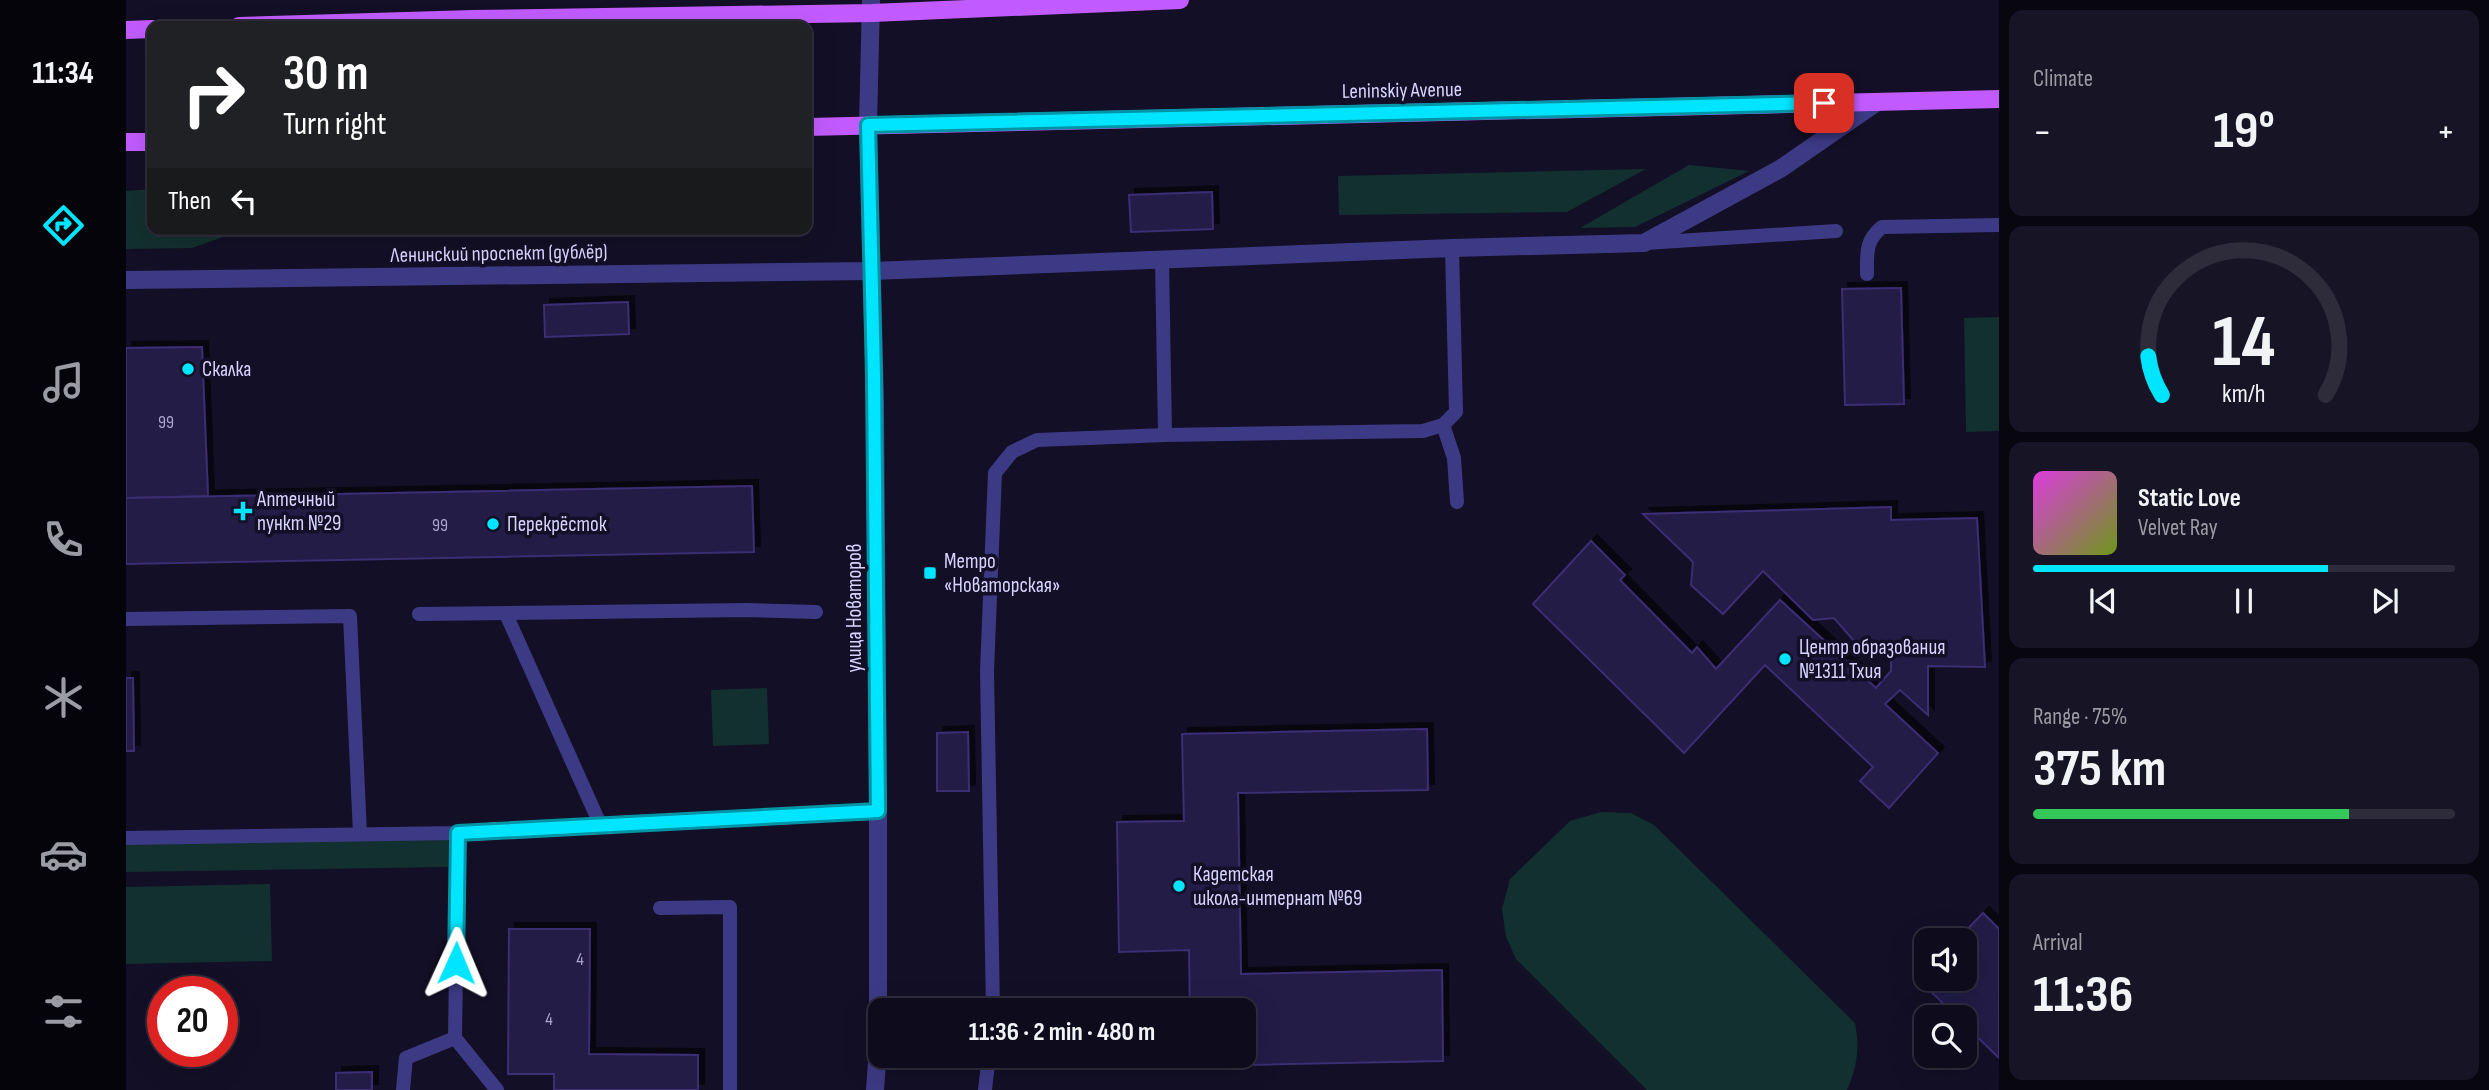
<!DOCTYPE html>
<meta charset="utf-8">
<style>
body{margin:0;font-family:"Sofia Sans Condensed",sans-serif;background:#171425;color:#f1f3f6;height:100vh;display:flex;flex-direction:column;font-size:26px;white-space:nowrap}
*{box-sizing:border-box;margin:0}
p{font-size:23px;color:#9b9ba3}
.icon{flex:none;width:38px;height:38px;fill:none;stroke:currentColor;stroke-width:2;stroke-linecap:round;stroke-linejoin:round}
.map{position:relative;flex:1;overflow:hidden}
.panel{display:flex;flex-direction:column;gap:10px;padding:10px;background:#08060f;width:490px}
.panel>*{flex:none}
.guide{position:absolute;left:21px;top:21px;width:665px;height:214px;border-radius:14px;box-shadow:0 7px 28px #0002,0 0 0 2px #2e2b3b;background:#202124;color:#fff;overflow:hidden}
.tools{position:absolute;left:1788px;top:928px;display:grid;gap:14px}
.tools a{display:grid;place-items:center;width:63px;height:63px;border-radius:14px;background:#0e0b1c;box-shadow:0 7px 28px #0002,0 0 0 2px #2e2b3b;font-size:35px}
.speed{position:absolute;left:21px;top:976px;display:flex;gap:14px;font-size:35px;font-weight:700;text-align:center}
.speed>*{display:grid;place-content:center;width:91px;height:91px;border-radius:50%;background:#0e0b1c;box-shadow:0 7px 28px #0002,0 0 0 2px #2e2b3b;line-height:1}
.speed .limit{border:10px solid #d22;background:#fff;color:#111}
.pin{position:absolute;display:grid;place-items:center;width:60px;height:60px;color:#fff;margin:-30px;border-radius:14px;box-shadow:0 4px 10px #0006}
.me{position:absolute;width:77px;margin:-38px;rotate:1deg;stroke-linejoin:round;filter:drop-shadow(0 0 5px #0008)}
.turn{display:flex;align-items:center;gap:24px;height:147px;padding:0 21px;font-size:32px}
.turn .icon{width:91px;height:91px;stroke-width:2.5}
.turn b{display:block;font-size:49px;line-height:60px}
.then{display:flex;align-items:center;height:66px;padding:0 21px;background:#0003;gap:14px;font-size:26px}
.big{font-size:52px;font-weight:700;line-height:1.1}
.panel .widget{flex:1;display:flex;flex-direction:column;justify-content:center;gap:10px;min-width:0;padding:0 24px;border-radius:14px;background:#171425}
.panel .dial{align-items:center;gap:0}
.dial svg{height:182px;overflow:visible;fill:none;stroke:#2e2b3b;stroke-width:7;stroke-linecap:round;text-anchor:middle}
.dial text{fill:#f1f3f6;stroke:none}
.song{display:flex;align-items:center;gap:21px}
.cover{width:84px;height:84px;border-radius:10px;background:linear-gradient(135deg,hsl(300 70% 55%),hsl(80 70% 35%))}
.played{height:7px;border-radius:4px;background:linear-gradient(90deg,#00e5ff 70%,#2e2b3b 70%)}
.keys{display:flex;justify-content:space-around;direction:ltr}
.heat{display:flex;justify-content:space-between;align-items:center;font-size:38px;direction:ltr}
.charge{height:10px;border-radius:5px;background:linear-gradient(90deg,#34c759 75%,#2e2b3b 0)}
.trip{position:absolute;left:742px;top:998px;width:388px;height:70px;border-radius:14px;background:#0e0b1c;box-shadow:0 7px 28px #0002,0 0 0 2px #2e2b3b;font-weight:700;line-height:70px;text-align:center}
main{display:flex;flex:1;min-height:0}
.dock{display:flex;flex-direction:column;width:126px;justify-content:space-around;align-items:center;background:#06040b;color:#9b9ba3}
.dock .icon{width:49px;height:49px}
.dock .current{color:#00e5ff}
.dock b{font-size:32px;color:#f1f3f6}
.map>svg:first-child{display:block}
.green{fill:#12302f}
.building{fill:#241b47;stroke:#3b2d73;stroke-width:2;filter:url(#shadow)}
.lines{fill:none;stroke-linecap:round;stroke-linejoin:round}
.service{stroke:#3d3a85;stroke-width:14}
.minor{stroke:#3d3a85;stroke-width:18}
.tertiary{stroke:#3d3a85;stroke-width:18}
.primary{stroke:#c25bff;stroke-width:18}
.route-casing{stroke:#0095a6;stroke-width:18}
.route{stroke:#00e5ff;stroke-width:12}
.poi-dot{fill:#00e5ff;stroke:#130f26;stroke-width:2.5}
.labels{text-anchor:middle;stroke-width:7;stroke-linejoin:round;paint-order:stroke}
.number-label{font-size:18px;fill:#aca6d1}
.street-label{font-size:21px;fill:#d9d4ff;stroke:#130f26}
.poi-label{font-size:21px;fill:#d9d4ff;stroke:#130f26;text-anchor:start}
</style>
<main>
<nav class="dock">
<b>11:34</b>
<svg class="icon current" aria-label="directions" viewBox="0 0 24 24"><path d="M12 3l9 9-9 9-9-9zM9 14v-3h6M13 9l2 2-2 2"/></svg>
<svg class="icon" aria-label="music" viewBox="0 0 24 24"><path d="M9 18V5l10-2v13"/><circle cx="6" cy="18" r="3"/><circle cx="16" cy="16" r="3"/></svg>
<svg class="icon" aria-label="phone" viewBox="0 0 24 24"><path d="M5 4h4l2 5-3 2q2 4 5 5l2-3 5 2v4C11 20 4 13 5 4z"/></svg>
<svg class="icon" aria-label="climate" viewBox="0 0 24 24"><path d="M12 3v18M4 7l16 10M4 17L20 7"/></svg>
<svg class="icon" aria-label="car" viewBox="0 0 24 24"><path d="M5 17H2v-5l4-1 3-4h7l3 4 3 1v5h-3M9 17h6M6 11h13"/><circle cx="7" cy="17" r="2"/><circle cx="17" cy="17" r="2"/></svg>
<svg class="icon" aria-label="filters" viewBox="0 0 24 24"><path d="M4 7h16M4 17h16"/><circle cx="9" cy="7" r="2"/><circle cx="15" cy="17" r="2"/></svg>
</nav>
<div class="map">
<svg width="1873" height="1090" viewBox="0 0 1873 1090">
<defs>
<filter id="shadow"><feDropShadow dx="6" dy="-6" stdDeviation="0" flood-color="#0009"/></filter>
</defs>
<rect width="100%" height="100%" fill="#130f26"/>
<g class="green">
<polygon points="1563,165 1623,171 1509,227 1454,228"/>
<polygon points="1520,169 1441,212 1213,215 1212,176"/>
<polygon points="26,189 26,229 120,229 66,248 0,249 0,191"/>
<polygon points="1873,317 1873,431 1840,432 1838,318"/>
<polygon points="641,688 643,744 587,746 585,690"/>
<path d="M1475,812L1505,813L1528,825L1729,1023C1734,1048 1731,1067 1721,1090H1521L1390,959L1380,937L1376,909L1384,879L1444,821Z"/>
<polygon points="322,839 322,867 0,872 0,844"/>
<polygon points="144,884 146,961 0,964 0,887"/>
</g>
<g class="building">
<polygon points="1086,192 1087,229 1005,232 1003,195"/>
<polygon points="1775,288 1778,404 1719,405 1716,289"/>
<polygon points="502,302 503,334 419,337 418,305"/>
<polygon points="76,347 82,496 0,498 0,348"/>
<polygon points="626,486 628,552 0,564 0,498"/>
<polygon points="1765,507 1765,520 1851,518 1859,667 1802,666 1802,715 1774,690 1759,704 1812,753 1763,808 1734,781 1747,767 1639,665 1558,753 1407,604 1465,541 1499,575 1494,580 1566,653 1571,647 1590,669 1654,600 1750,688 1765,671 1765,644 1728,641 1708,618 1687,620 1637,571 1597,614 1565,585 1567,562 1517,514"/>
<polygon points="0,678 7,678 8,751 0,751"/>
<polygon points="1301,729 1302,790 1112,793 1115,974 1316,970 1317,1061 1065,1066 1065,1055 1118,1055 1118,1010 1064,1010 1063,950 993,952 991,822 1058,821 1056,734"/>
<polygon points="842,732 843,791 811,791 811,733"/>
<polygon points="1857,913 1873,929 1873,1058 1839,1025 1839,1017 1831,1017 1792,979 1801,970 1801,978 1839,978 1839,940 1831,940"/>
<polygon points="383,929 464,929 463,1054 572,1055 572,1090 428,1090 428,1074 382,1074"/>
<polygon points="246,1072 246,1090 210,1090 210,1073"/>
</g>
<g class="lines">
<g class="service">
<polyline points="1519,243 1710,231"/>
<polyline points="1036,260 1039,435"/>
<path d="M1741,274C1741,253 1739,241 1756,227L1873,225"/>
<polyline points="1317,425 1328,458 1331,502"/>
<polyline points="293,614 621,610 690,612"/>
<polyline points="380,614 474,824"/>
<polyline points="0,619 224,616 234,834"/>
<polyline points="0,838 332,833 752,811"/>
<polyline points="534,908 604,907 604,1090"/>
<polyline points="867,1010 861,671 869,473 886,452 911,440 1039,435 1297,431 1317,425 1330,412 1326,248"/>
<polyline points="329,1038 371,1090"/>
<polyline points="277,1090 280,1058 329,1038 332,833"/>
<polyline points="859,1090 863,1055"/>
</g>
<polyline class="minor" points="0,280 747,271 1326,248 1518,243 1654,169 1751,102"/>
<polyline class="tertiary" points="745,0 742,125 749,402 752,811 752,1048 749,1090"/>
<g class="primary">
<polyline points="113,26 347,19 746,13 1054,0"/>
<polyline points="0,30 26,29"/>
<polyline points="681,127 1873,99"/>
<polyline points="0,142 26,142"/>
</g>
</g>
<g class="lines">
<defs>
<polyline id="route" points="330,963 332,833 752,811 748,376 742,125 1698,103"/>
</defs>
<use href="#route" class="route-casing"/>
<use href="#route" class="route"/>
</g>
<g class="poi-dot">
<circle cx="62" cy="369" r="7"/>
<path d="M113.5 500.5h7v7h7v7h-7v7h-7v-7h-7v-7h7z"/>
<circle cx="367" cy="524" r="7"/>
<rect x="797" y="566" width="14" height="14" rx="3.5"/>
<circle cx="1659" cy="659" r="7"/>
<circle cx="1053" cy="886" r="7"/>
</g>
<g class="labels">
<g class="number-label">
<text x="40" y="428">99</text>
<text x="314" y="531">99</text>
<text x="454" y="965">4</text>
<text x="423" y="1025">4</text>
</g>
<g class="street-label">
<text transform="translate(1276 90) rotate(-1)" y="7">Leninskiy Avenue</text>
<text transform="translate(373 253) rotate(-1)" y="7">Ленинский проспект (дублёр)</text>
<text transform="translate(728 608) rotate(-90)" y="7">улица Новаторов</text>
</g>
<g class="poi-label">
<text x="76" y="376">Скалка</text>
<text x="131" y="506">Аптечный<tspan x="131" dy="24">пункт №29</tspan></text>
<text x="381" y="531">Перекрёсток</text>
<text x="818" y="568">Метро<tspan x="818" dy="24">«Новаторская»</tspan></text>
<text x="1673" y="654">Центр образования<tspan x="1673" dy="24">№1311 Тхия</tspan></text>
<text x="1067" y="881">Кадетская<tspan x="1067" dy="24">школа-интернат №69</tspan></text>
</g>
</g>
</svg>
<div class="tools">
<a><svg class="icon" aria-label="sound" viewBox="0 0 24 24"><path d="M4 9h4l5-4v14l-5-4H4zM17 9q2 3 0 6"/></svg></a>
<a><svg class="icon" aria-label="search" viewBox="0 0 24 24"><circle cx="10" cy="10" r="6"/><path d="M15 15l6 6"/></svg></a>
</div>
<div class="speed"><div class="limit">20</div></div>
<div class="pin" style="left:1698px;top:103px;background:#d93025"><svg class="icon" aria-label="arrive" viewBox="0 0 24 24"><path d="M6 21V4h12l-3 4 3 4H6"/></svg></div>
<svg class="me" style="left:330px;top:963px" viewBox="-20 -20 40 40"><path d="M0-17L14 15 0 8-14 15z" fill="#00e5ff" stroke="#fff" stroke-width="4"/></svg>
<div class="trip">11:36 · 2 min · 480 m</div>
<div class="guide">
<div class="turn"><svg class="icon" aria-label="right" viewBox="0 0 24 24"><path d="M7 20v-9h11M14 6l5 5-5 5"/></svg><div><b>30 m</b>Turn right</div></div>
<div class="then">Then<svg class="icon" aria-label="left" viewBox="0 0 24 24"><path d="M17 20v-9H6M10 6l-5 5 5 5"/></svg></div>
</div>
</div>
<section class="panel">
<div class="widget"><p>Climate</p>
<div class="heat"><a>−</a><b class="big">19°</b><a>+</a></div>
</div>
<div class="widget dial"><svg viewBox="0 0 100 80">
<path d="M14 69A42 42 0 1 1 86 69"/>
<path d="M14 69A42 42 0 0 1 8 52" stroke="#00e5ff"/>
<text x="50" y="56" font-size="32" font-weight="700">14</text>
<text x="50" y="72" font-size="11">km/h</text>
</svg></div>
<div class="widget">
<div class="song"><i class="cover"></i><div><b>Static Love</b><p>Velvet Ray</p></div></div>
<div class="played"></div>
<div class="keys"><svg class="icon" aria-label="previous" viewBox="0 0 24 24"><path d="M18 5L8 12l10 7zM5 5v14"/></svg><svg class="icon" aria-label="pause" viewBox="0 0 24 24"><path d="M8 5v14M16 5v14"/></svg><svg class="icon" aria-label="next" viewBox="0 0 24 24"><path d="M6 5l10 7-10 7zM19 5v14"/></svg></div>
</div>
<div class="widget"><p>Range · 75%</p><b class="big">375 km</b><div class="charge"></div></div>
<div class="widget"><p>Arrival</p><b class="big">11:36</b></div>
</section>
</main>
